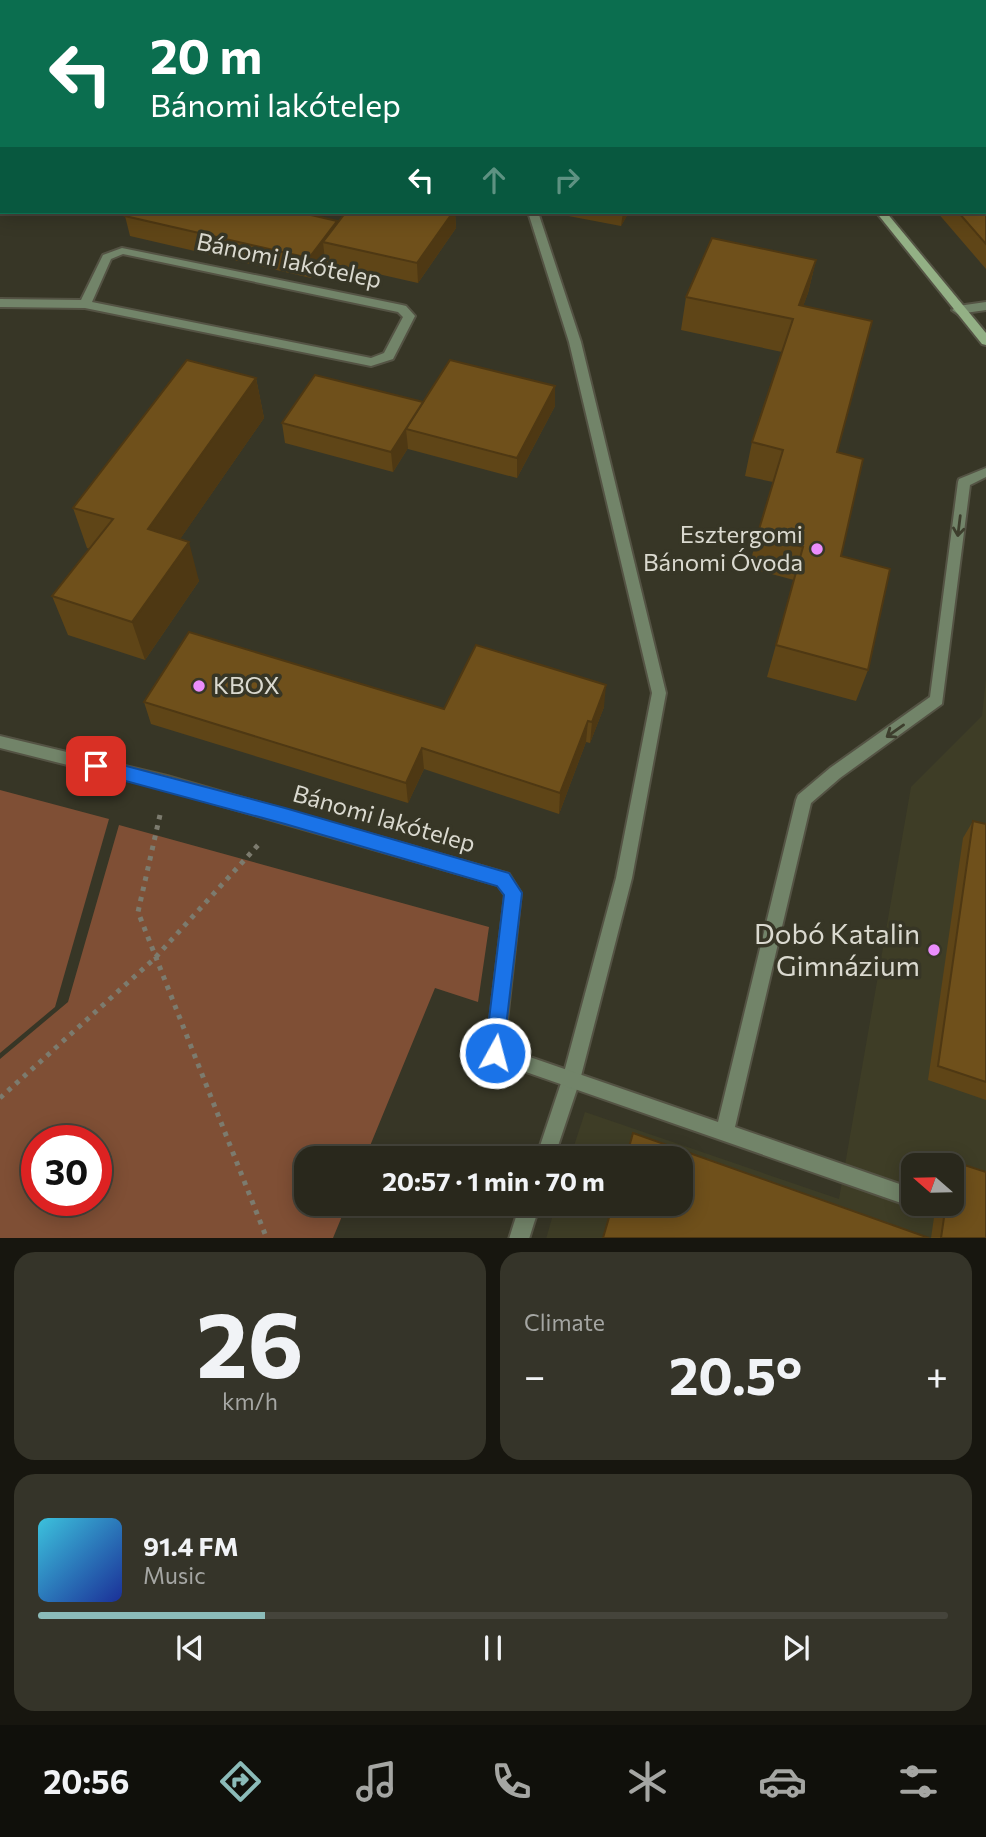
<!DOCTYPE html>
<meta charset="utf-8">
<style>
body{margin:0;font-family:Commissioner,sans-serif;background:#353429;color:#f1f3f6;height:100vh;display:flex;flex-direction:column;font-size:26px;white-space:nowrap}
*{box-sizing:border-box;margin:0}
p{font-size:23px;color:#a5a6a3}
.icon{flex:none;width:38px;height:38px;fill:none;stroke:currentColor;stroke-width:2;stroke-linecap:round;stroke-linejoin:round}
.map{position:relative;height:1238px;overflow:hidden}
.panel{display:flex;flex-direction:column;gap:14px;padding:14px;background:#17160f;flex:1}
.panel>*{flex:none}
.banner{position:absolute;left:0px;top:0px;width:987px;height:214px;box-shadow:0 4px 18px #0003,0 0 0 2px #45443b;background:#0b6e4f;color:#fff;overflow:hidden}
.needle{width:46px;rotate:290deg}
.tools{position:absolute;left:901px;top:1153px;display:grid;gap:14px}
.tools a{display:grid;place-items:center;width:63px;height:63px;border-radius:14px;background:#29281c;box-shadow:0 4px 18px #0003,0 0 0 2px #45443b;font-size:35px}
.speed{position:absolute;left:21px;top:1125px;display:flex;gap:14px;font-size:35px;font-weight:700;text-align:center}
.speed>*{display:grid;place-content:center;width:91px;height:91px;border-radius:50%;background:#29281c;box-shadow:0 4px 18px #0003,0 0 0 2px #45443b;line-height:1}
.speed .limit{border:10px solid #d22;background:#fff;color:#111}
.pin{position:absolute;display:grid;place-items:center;width:60px;height:60px;color:#fff;margin:-30px;border-radius:14px;box-shadow:0 4px 10px #0006}
.me{position:absolute;width:77px;margin:-38px;rotate:7deg;stroke-linejoin:round;filter:drop-shadow(0 0 5px #0008)}
.turn{display:flex;align-items:center;gap:24px;height:147px;padding:0 35px;font-size:32px}
.turn .icon{width:91px;height:91px;stroke-width:2.5}
.turn b{display:block;font-size:49px;line-height:60px}
.lanes{display:flex;align-items:center;height:66px;padding:0 35px;background:#0003;justify-content:center;gap:35px;direction:ltr}
.lanes .off{opacity:.35}
.big{font-size:52px;font-weight:700;line-height:1.1}
.panel .card{flex:1;display:flex;flex-direction:column;justify-content:center;gap:10px;min-width:0;padding:0 24px;border-radius:21px;background:#353429}
.panel .dial{align-items:center;gap:0}
.dial b{font-size:91px;line-height:1}
.song{display:flex;align-items:center;gap:21px}
.cover{width:84px;height:84px;border-radius:10px;background:linear-gradient(135deg,hsl(190 70% 55%),hsl(230 70% 35%))}
.played{height:7px;border-radius:4px;background:linear-gradient(90deg,#8bbbb9 25%,#45443b 25%)}
.keys{display:flex;justify-content:space-around;direction:ltr}
.heat{display:flex;justify-content:space-between;align-items:center;font-size:38px;direction:ltr}
.panel .tiles{flex:1;display:grid;gap:14px;grid-template-columns:1fr 1fr}
.card:last-child{grid-column:span 2}
.trip{position:absolute;left:294px;top:1146px;width:399px;height:70px;border-radius:21px;background:#29281c;box-shadow:0 4px 18px #0003,0 0 0 2px #45443b;font-weight:700;line-height:70px;text-align:center}
.tabs{display:flex;height:112px;justify-content:space-around;align-items:center;background:#10100b;color:#a5a6a3}
.tabs .icon{width:49px;height:49px}
.tabs .current{color:#8bbbb9}
.tabs b{font-size:32px;color:#f1f3f6}
.map>svg:first-child{display:block}
.built{fill:#3e3d26;fill-rule:evenodd}
.green{fill:#7f4f35;fill-rule:evenodd}
.lines{fill:none;stroke-linecap:round;stroke-linejoin:round}
.service-casing{stroke:#545344;stroke-width:4}
.pedestrian-casing{stroke:#545344;stroke-width:4}
.minor-casing{stroke:#545344;stroke-width:4}
.secondary-casing{stroke:#545344;stroke-width:4}
.path{stroke:#7c7b6e;stroke-width:5;stroke-dasharray:4.5 6;stroke-linecap:butt}
.service{fill:#728469;fill-rule:evenodd}
.pedestrian{fill:#728469;fill-rule:evenodd}
.minor{fill:#728469;fill-rule:evenodd}
.secondary{fill:#93b085;fill-rule:evenodd}
.wall{fill:#5f4517}
.shaded-wall{fill:#4e3813}
.building{fill:#6f501b;stroke:#4e3813;stroke-width:2}
.oneway{stroke:#3d3e2d}
.route{fill:#1a73e8;stroke:#114b97;stroke-width:2}
.poi-dot{fill:#eb8dfc;stroke:#373626;stroke-width:2.5}
.labels{text-anchor:middle;stroke-width:7;stroke-linejoin:round;paint-order:stroke}
.street-label{font-size:24px;fill:#dad9cf;stroke:#373626}
.poi-label{font-size:24px;fill:#dad9cf;stroke:#373626;text-anchor:end}
.near-poi-label{font-size:28px;fill:#dad9cf;stroke:#373626;text-anchor:end}
</style>
<div class="map">
<svg width="986" height="1239" viewBox="0 0 986 1239">
<rect width="100%" height="100%" fill="#373626"/>
<path class="built" d="M986,678V1238L546,1239L556,1204H681V1158H570L585,1112L839,1199L911,787L982,716ZM914,1166H952V1204H914Z"/>
<g class="green">
<polygon points="0,790 109,819 55,1007 0,1053"/>
<path d="M119,825L489,927L478,1002L435,988L365,1158H306V1204H347L333,1238H0V1059L68,1002ZM96,1141V1200H37V1141Z"/>
</g>
<g class="lines">
<defs>
<g id="service">
<polygon points="24,0 33,0 23,2"/>
<polygon points="303,0 318,0 320,2 304,2"/>
<rect x="0" y="3" width="2" height="6"/>
<path d="M122,248L402,305L406,306L415,316L393,359L371,366L85,308L0,307V299L81,300L103,255ZM123,254L398,312L403,317L384,353L371,358L92,302L111,259Z"/>
<polygon points="986,302 986,310 958,314 952,310 958,306"/>
<polygon points="571,1071 577,1074 580,1080 554,1158 536,1158 562,1080 565,1074"/>
<polygon points="520,1204 540,1204 529,1239 509,1239"/>
</g>
<g id="pedestrian">
<polygon points="453,0 461,0 462,2 454,2"/>
<polygon points="528,212 538,212 581,342 666,693 632,878 580,1080 577,1086 571,1089 565,1086 562,1080 616,878 652,693 569,342"/>
</g>
<polygon id="minor" points="986,468 986,477 970,485 942,704 840,778 811,803 735,1127 911,1188 913,1195 911,1202 904,1204 489,1059 486,1053 505,895 498,885 167,790 0,748 0,736 167,776 509,874 521,893 504,1048 718,1122 796,800 798,795 830,768 930,697 958,482 959,479"/>
<g id="secondary">
<polygon points="709,0 717,0 718,2 710,2"/>
<polygon points="876,212 886,212 986,333 986,345 982,344"/>
</g>
</defs>
<use href="#service" class="service-casing"/>
<use href="#pedestrian" class="pedestrian-casing"/>
<use href="#minor" class="minor-casing"/>
<use href="#secondary" class="secondary-casing"/>
<g class="path">
<polyline points="160,815 138,912 267,1239"/>
<polyline points="0,1098 154,959 259,844"/>
</g>
<use href="#service" class="service"/>
<use href="#pedestrian" class="pedestrian"/>
<use href="#minor" class="minor"/>
<use href="#secondary" class="secondary"/>
</g>
<g class="wall">
<polygon points="755,0 802,0 801,2 756,2"/>
<polygon points="986,150 986,269 937,212 985,212"/>
<polygon points="346,212 455,212 456,228 418,283 325,262 325,260 311,278 130,236 125,216 337,223"/>
<polygon points="563,212 629,212 621,226 563,215"/>
<polygon points="816,260 808,293 803,306 837,452 841,556 868,670 856,701 767,677 794,580 749,568 757,536 773,482 745,476 752,442 782,352 681,330 686,297"/>
<polygon points="256,378 264,418 180,539 199,581 145,660 68,635 52,596 90,549 87,548 73,508"/>
<polygon points="555,386 555,406 517,478 408,449 408,448 393,472 285,443 282,423 423,402"/>
<polygon points="144,702 444,709 604,707 590,743 586,742 559,814 424,769 408,803 151,724"/>
<polygon points="973,821 986,824 986,1100 928,1080 963,838"/>
<polygon points="952,1161 986,1238 931,1238 936,1204 952,1204 952,1166 948,1166"/>
</g>
<g class="shaded-wall">
<polygon points="636,0 647,0 647,2 635,2"/>
<polygon points="453,212 455,212 456,228 418,283 417,263"/>
<polygon points="623,212 629,212 621,226"/>
<polygon points="337,221 339,241 323,242 325,260 311,278 309,258"/>
<polygon points="816,260 808,293 791,339 799,305"/>
<polygon points="256,378 264,418 160,568 148,529"/>
<polygon points="555,386 555,406 517,478 517,458"/>
<polygon points="423,402 406,429 408,448 393,472 391,452"/>
<polygon points="189,542 199,581 145,660 132,622"/>
<polygon points="606,685 604,707 590,743 592,722"/>
<polygon points="588,721 586,742 559,814 560,793"/>
<polygon points="422,748 424,769 408,803 406,783"/>
</g>
<g class="building">
<polygon points="544,0 636,0 635,2 552,2"/>
<polygon points="772,0 798,0 797,2 774,2"/>
<polygon points="985,150 986,150 986,244 958,212 985,212"/>
<polygon points="128,212 298,212 337,221 309,258 125,216"/>
<polygon points="346,212 453,212 417,263 323,242"/>
<polygon points="712,238 816,260 799,305 872,321 837,452 863,459 841,556 890,569 868,670 776,645 803,547 757,536 783,450 752,442 793,319 686,297"/>
<polygon points="187,360 256,378 148,529 189,542 132,622 52,596 113,519 73,508"/>
<polygon points="450,360 555,386 517,458 406,429"/>
<polygon points="315,375 423,402 391,452 282,423"/>
<polygon points="189,632 444,709 476,645 606,685 592,722 588,721 560,793 422,748 406,783 144,702"/>
<polygon points="973,821 986,824 986,1082 938,1066"/>
<polygon points="633,1133 929,1238 603,1238 613,1204 681,1204 681,1158 626,1158"/>
<polygon points="952,1161 986,1172 986,1238 941,1238 946,1204 952,1204"/>
</g>
<defs><path id="oneway-shaft" d="M-6 0H5M1.5-3L5.5 0L1.5 3" fill="none" stroke-width="1.6" stroke-linecap="round" stroke-linejoin="round" transform="scale(1.75)"/></defs>
<g class="oneway">
<use href="#oneway-shaft" transform="translate(959 526) rotate(97)"/>
<use href="#oneway-shaft" transform="translate(895 731) rotate(145)"/>
</g>
<polygon class="route" points="96,758 285,808 509,873 522,893 502,1060 495,1063 488,1060 485,1053 504,895 497,886 285,824 96,773 89,771 87,766 89,760"/>
<g class="poi-dot">
<circle cx="817" cy="549" r="7"/>
<circle cx="199" cy="686" r="7"/>
<circle cx="934" cy="950" r="7"/>
</g>
<g class="labels">
<g class="street-label">
<text transform="translate(289 261) rotate(12)" y="8">Bánomi lakótelep</text>
<text transform="translate(384 819) rotate(16)" y="8">Bánomi lakótelep</text>
</g>
<g class="poi-label">
<text x="803" y="543">Esztergomi<tspan x="803" dy="28">Bánomi Óvoda</tspan></text>
<text x="213" y="694" text-anchor="start">KBOX</text>
</g>
<g class="near-poi-label">
<text x="920" y="944">Dobó Katalin<tspan x="920" dy="32">Gimnázium</tspan></text>
</g>
</g>
</svg>
<div class="tools">
<a><svg class="needle" viewBox="-14 -14 28 28"><path d="M0-13l5 13h-10z" fill="#e53935"/><path d="M0 13l5-13h-10z" fill="#a5a6a3"/></svg></a>
</div>
<div class="speed"><div class="limit">30</div></div>
<div class="pin" style="left:96px;top:766px;background:#d93025"><svg class="icon" aria-label="arrive" viewBox="0 0 24 24"><path d="M6 21V4h12l-3 4 3 4H6"/></svg></div>
<svg class="me" style="left:495px;top:1053px" viewBox="-20 -20 40 40"><circle r="17" fill="#1a73e8" stroke="#fff" stroke-width="3"/><path d="M0-11L8 9 0 5-8 9z" fill="#fff"/></svg>
<div class="trip">20:57 · 1 min · 70 m</div>
<div class="banner">
<div class="turn"><svg class="icon" aria-label="left" viewBox="0 0 24 24"><path d="M17 20v-9H6M10 6l-5 5 5 5"/></svg><div><b>20 m</b>Bánomi lakótelep</div></div>
<div class="lanes"><svg class="icon" aria-label="left" viewBox="0 0 24 24"><path d="M17 20v-9H6M10 6l-5 5 5 5"/></svg><svg class="icon off" aria-label="ahead" viewBox="0 0 24 24"><path d="M12 20V5M6 11l6-6 6 6"/></svg><svg class="icon off" aria-label="right" viewBox="0 0 24 24"><path d="M7 20v-9h11M14 6l5 5-5 5"/></svg></div>
</div>
</div>
<section class="panel">
<div class="tiles">
<div class="card dial"><b>26</b><p>km/h</p></div>
<div class="card"><p>Climate</p>
<div class="heat"><a>−</a><b class="big">20.5°</b><a>+</a></div>
</div>
<div class="card">
<div class="song"><i class="cover"></i><div><b>91.4 FM</b><p>Music</p></div></div>
<div class="played"></div>
<div class="keys"><svg class="icon" aria-label="previous" viewBox="0 0 24 24"><path d="M18 5L8 12l10 7zM5 5v14"/></svg><svg class="icon" aria-label="pause" viewBox="0 0 24 24"><path d="M8 5v14M16 5v14"/></svg><svg class="icon" aria-label="next" viewBox="0 0 24 24"><path d="M6 5l10 7-10 7zM19 5v14"/></svg></div>
</div>
</div>
</section>
<nav class="tabs">
<b>20:56</b>
<svg class="icon current" aria-label="directions" viewBox="0 0 24 24"><path d="M12 3l9 9-9 9-9-9zM9 14v-3h6M13 9l2 2-2 2"/></svg>
<svg class="icon" aria-label="music" viewBox="0 0 24 24"><path d="M9 18V5l10-2v13"/><circle cx="6" cy="18" r="3"/><circle cx="16" cy="16" r="3"/></svg>
<svg class="icon" aria-label="phone" viewBox="0 0 24 24"><path d="M5 4h4l2 5-3 2q2 4 5 5l2-3 5 2v4C11 20 4 13 5 4z"/></svg>
<svg class="icon" aria-label="climate" viewBox="0 0 24 24"><path d="M12 3v18M4 7l16 10M4 17L20 7"/></svg>
<svg class="icon" aria-label="car" viewBox="0 0 24 24"><path d="M5 17H2v-5l4-1 3-4h7l3 4 3 1v5h-3M9 17h6M6 11h13"/><circle cx="7" cy="17" r="2"/><circle cx="17" cy="17" r="2"/></svg>
<svg class="icon" aria-label="filters" viewBox="0 0 24 24"><path d="M4 7h16M4 17h16"/><circle cx="9" cy="7" r="2"/><circle cx="15" cy="17" r="2"/></svg>
</nav>
